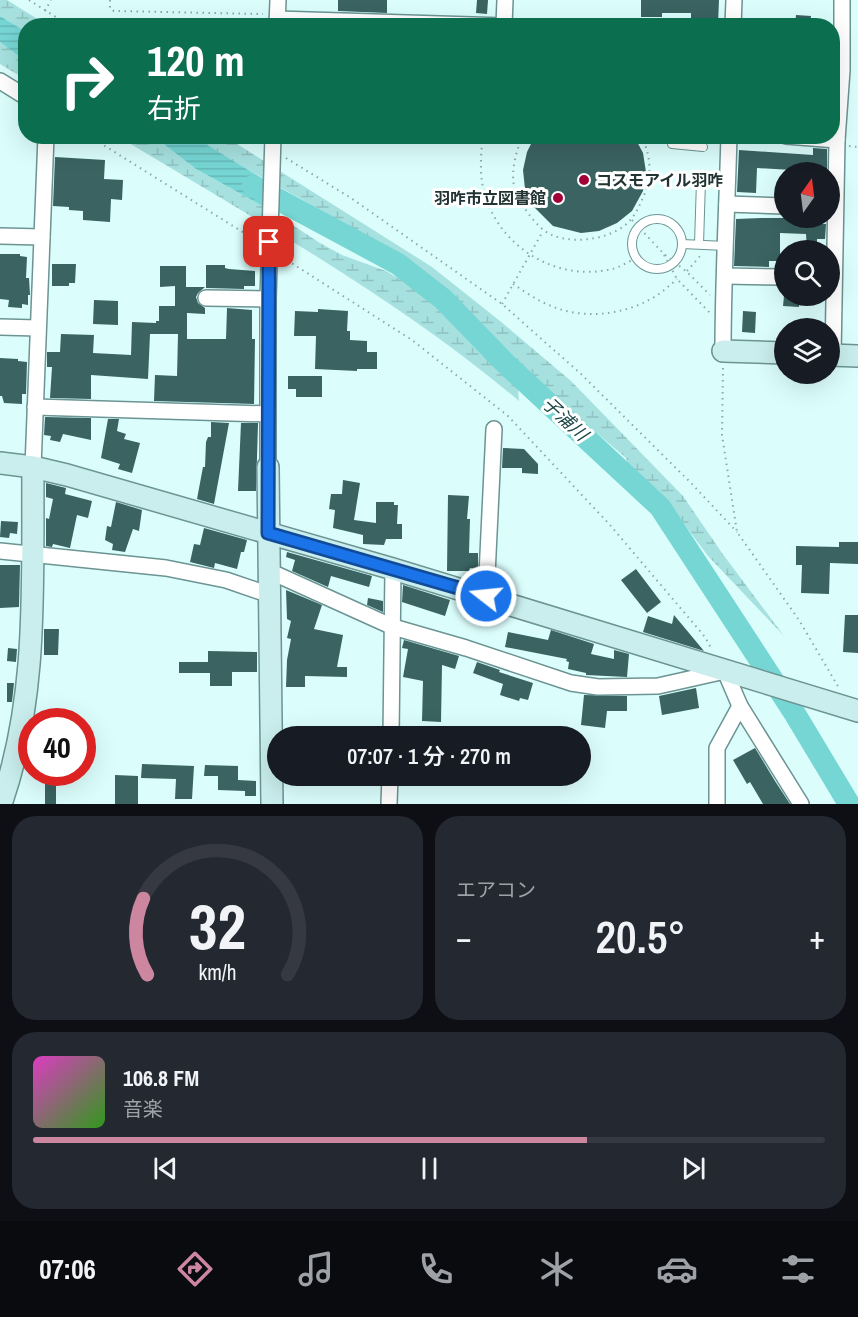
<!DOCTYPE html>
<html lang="ja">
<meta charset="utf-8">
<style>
body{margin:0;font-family:"Archivo Narrow","Noto Sans JP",sans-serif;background:#242831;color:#f1f3f6;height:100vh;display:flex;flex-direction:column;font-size:22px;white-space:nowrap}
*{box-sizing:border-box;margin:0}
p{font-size:20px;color:#9ea1a6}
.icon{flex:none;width:33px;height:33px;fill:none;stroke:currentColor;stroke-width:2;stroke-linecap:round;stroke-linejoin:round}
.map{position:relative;height:804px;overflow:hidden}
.sheet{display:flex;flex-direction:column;gap:12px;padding:12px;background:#0d0f14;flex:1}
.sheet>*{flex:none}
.hud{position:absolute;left:18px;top:18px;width:822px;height:126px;border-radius:24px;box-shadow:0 6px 24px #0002;background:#0b6e4f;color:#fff;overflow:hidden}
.needle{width:39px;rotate:14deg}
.buttons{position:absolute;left:774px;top:162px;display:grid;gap:12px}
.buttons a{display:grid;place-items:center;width:66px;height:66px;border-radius:50%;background:#171b24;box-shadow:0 6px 24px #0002;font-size:30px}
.speed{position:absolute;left:18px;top:708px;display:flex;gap:12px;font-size:30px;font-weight:700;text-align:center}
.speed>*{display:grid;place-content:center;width:78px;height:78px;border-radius:50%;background:#171b24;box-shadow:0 6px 24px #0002;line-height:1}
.speed .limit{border:9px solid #d22;background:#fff;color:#111}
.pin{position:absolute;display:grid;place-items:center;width:51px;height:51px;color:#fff;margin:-26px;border-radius:12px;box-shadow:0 3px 9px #0006}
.me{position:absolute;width:66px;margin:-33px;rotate:286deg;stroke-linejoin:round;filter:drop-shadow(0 0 4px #0008)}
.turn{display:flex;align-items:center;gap:21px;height:126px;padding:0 30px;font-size:27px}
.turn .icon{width:78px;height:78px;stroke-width:2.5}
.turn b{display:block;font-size:42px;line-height:51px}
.big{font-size:45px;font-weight:600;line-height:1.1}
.sheet .tile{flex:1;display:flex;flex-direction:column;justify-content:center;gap:9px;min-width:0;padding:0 21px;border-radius:24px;background:#242831}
.sheet .dial{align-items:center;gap:0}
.dial svg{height:156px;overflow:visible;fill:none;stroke:#363941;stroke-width:7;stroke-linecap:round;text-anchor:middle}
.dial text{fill:#f1f3f6;stroke:none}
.song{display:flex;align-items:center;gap:18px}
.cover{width:72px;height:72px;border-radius:9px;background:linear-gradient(135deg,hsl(310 70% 55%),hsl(110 70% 35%))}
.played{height:6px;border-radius:3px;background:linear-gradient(90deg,#cd86a0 70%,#363941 70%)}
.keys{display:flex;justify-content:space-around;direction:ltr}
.heat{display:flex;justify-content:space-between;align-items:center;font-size:33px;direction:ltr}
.sheet .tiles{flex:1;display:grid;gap:12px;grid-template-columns:1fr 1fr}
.tile:last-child{grid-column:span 2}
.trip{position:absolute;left:267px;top:726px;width:324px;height:60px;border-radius:30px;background:#171b24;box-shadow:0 6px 24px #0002;font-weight:600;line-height:60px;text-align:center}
.tabs{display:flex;height:96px;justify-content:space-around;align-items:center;background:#090b0e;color:#9ea1a6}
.tabs .icon{width:42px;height:42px}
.tabs .active{color:#cd86a0}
.tabs b{font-size:27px;color:#f1f3f6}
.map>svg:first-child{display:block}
.wetland{fill:url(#wetland-marsh)}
.water{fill:url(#water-rules)}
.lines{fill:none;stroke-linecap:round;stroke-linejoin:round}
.river{stroke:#76d6d4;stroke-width:22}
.building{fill:#3a6362}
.lane-casing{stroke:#6b9493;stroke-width:10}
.street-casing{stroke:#6b9493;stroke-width:18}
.secondary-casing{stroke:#6b9493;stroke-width:24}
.path{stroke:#8ca8a7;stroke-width:2;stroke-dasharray:1.5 4.5;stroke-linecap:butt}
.lane{stroke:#fff;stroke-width:8}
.street{stroke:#fff;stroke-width:15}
.secondary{stroke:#c9eeed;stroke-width:21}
.route-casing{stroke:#114b97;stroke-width:15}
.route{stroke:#1a73e8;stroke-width:10}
.poi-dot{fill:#a10136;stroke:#fff;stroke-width:2}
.labels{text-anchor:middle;stroke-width:6;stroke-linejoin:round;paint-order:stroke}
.poi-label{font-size:16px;font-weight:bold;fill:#213332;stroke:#fff;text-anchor:start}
.water-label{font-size:18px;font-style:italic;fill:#1c4848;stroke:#fff}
</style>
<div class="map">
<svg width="858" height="804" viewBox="0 0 858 804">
<defs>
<pattern id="wetland-marsh" width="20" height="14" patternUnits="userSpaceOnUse" patternTransform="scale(1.5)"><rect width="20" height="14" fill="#a6e1df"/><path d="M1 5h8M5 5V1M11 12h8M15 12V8" fill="none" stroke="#8fc2c0"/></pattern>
<pattern id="water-rules" width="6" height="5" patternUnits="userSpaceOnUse" patternTransform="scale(1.5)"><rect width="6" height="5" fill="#76d6d4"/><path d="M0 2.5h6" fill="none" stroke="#66b8b6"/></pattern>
</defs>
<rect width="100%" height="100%" fill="#dbfefd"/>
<g class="wetland">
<polygon points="0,0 7,0 47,25 26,26 25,31 0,16"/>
<polygon points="0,42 25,61 25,79 0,64"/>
<path d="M119,137H144L161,142L196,169L268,209L320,243L342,255L386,271L413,287L438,305L518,389L519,401C397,298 256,220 119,137Z"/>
<path d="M194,137H226L432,267L500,321L571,381L683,496L722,553L784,636L708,556L666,500C650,496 629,474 626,458L505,355L494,337L484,330L438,286L375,244L303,200L235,163Z"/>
</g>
<g class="water">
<polygon points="0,16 25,31 25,61 0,42"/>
<polygon points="144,137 194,137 268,182 268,209 196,169 161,142"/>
</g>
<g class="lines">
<polyline class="river" points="253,186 398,264 443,299 505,363 660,507 795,714 849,804"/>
</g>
<g class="building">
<polygon points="338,0 387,0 387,13 338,11"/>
<polygon points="477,0 488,0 487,14 476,13"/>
<polygon points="641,0 719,0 718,25 691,24 691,13 662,13 662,17 641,17"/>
<polygon points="796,15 811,16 810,26 795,26"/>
<polygon points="535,136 634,136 643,153 646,172 643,191 632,211 617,223 599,231 581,233 553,226 533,206 525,189 523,170 527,152"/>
<polygon points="813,148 827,149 827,172 757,168 756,193 737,192 739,150 813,155"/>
<polygon points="55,157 105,160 104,179 123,180 122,200 111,199 110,222 83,220 83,211 69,210 69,207 53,206"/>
<polygon points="761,218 805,218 805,223 826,224 825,239 817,239 817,250 807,250 806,234 780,233 780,261 769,261 769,267 734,266 736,219"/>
<polygon points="0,254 20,254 20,256 27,257 26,278 29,278 30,295 28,295 28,305 22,304 22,308 8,307 9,300 0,299"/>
<polygon points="52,264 76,264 75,283 69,283 69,286 52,286"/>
<polygon points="206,265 225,265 225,268 229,269 255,271 255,286 244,286 244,289 206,288"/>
<polygon points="160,266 186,266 186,287 205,287 198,293 196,297 198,303 205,308 205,314 187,313 187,339 226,339 227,308 252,310 252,339 255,339 254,404 154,401 155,375 177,376 178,334 150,334 148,379 91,375 91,399 50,398 52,367 47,367 47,352 60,352 61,334 94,335 93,353 131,355 132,322 156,323 156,321 159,321 159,306 175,306 175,286 160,287"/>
<polygon points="784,296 800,296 799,307 783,306"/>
<polygon points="94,300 118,301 118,325 93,324"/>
<polygon points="318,309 348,311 347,331 350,331 350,340 367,341 367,352 377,352 377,369 357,369 357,371 315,369 316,336 294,336 295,311 318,312"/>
<polygon points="743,311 756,312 755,333 742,332"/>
<polygon points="0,358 18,359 18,361 27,362 26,394 22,394 22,404 4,403 2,396 0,396"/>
<polygon points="288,376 322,376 322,397 296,397 296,389 288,389"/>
<polygon points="45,417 91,418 91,440 63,434 60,442 50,440 51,436 44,435"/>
<polygon points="108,419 119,419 117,431 126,434 124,439 140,443 132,473 118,469 120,464 101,458"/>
<polygon points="211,422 229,423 214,504 197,499 203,467 205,467 206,442 208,437 211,437"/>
<polygon points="241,423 258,423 256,491 238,491"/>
<polygon points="503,448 524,449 538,464 538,474 522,473 522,468 502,468"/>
<polygon points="343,480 360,483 354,520 376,523 376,502 394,502 394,505 398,505 397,524 402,524 402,539 386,539 384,545 363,544 363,535 333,528 335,510 329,509 331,494 342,494"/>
<polygon points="46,483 66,488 65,494 92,501 88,518 77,515 70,548 53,544 52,547 46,546 46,518 49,519 53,499 46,497"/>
<polygon points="448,495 469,496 467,519 470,519 469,553 478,553 478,569 470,568 469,571 447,571"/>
<polygon points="116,502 142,510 139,531 133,529 125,552 112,550 113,544 105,540 107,526 111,527"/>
<polygon points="1,521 18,522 17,534 10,533 9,538 0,537"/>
<polygon points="204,528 247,540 244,552 241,552 237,569 215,563 214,568 190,562 194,544 200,545"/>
<polygon points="839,542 858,542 858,564 830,563 829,594 801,593 802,565 796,565 796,546 839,547"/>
<polygon points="287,552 372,576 369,587 331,576 328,587 292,571 295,560 286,557"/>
<polygon points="0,565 20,565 19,607 0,608"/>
<polygon points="636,569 661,602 647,613 621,580"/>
<polygon points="403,585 450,600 445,616 402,602"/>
<polygon points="286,590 322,605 314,629 343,635 337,667 347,667 347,677 305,676 305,687 286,687 287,660 291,639 287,638 291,621 287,619"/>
<polygon points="368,598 383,601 383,612 367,605"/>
<polygon points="674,615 704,651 643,632 648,616 672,624"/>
<polygon points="845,615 858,615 858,653 843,652"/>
<polygon points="44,629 59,629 58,655 44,655"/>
<polygon points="551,630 594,644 591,654 614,659 614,650 629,654 627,677 586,675 586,673 568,669 569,662 566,661 567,659 505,647 508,632 548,640"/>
<polygon points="404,640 459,656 455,669 442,665 441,722 422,721 423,681 403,677 408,649 402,648"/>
<polygon points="8,648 17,649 16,662 7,661"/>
<polygon points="208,651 257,652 257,672 232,672 232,686 210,686 210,673 179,673 179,662 208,662"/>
<polygon points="477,662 500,670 499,672 533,683 528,700 520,698 519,701 500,695 503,684 473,673"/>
<polygon points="7,683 14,683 12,702 7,702"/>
<polygon points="696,688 699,708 662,715 659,696"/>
<polygon points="584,695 627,696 627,711 607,711 605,728 581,725"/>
<polygon points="755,748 775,781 790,804 763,804 750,782 747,784 733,760"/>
<polygon points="142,764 194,766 192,799 175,799 176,779 141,778"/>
<polygon points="205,765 238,766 238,780 256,781 256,796 245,796 245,791 218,790 218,776 204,776"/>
<rect x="45" y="772" width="11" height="32"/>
<polygon points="115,775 138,776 138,804 115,804"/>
</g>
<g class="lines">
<defs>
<g id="lane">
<polyline points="672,144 703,147"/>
<circle cx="657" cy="244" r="25"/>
<polyline points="682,244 726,246"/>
<polyline points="699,244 701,181"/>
</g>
<g id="street">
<polyline points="277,19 505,26"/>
<polyline points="504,25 505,0"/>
<polyline points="277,26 278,0"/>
<polyline points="733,26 734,0"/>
<polyline points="0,81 26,97"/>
<polyline points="786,136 837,140"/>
<polyline points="727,204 784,206"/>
<polyline points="0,236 42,237"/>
<polyline points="725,276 784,277"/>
<polyline points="206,298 268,299"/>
<polyline points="0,327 38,328"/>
<path d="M723,351C723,279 727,208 729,136"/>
<polyline points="833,355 837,140 842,70 842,0"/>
<polyline points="35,407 268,414"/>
<polyline points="33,467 46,136"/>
<polyline points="268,467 268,299 273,136"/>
<polyline points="0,551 166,568 226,580 270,595"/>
<polyline points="269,571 393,627 466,648 571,683 598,687 658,686 725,671 740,706 801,804"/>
<polyline points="486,596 494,429"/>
<polyline points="391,736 393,569"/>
<polyline points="389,804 390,776"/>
<polyline points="717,804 717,748 740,706"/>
</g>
<g id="secondary">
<polyline points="723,351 784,353"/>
<polyline points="830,355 858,356"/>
<polyline points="0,463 33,467 67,475 393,569 858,711"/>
<polyline points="268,467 272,804"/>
<path d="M1,804C39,696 32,580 33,467"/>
</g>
</defs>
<use href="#lane" class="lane-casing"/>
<use href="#street" class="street-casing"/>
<use href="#secondary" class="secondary-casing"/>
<g class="path">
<polyline points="29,0 70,26"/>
<polyline points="110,0 110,9 114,11 263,14"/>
<polyline points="45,11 51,0"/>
<polyline points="89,136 257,241"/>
<polyline points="252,136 259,141"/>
<path d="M483,136C481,151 480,168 482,182C492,244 556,285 616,268C623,265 630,261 637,258"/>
<path d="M523,136C516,150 511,171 514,186C517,201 538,230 552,235C576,245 616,239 632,218C638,210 641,202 645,193C652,174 651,155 641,136"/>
<polyline points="849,146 858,147"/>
<polyline points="286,158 351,198 502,304 581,374 691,483 737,532"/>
<polyline points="632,220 664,254 687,272 710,295"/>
<polyline points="664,255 677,279 710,313"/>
<polyline points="282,257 412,340 508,416 610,525 705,637 711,648"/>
<polyline points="687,271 701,255"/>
<path d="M513,284C524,291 536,300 549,305C579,319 618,316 647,301C658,296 668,287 677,279"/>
<polyline points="502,304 543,231"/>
<polyline points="723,368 722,435 737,532 799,620 839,688"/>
</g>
<use href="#lane" class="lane"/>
<use href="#street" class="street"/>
<use href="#secondary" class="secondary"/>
</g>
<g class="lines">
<defs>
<polyline id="route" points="269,242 268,533 486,596"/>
</defs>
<use href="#route" class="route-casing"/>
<use href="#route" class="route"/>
</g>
<g class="poi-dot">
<circle cx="584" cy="180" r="6"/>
<circle cx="558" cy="198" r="6"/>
</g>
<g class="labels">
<g class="poi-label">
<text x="596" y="186">コスモアイル羽咋</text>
<text x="546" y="204" text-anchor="end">羽咋市立図書館</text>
</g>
<g class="water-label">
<text transform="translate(565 419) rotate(43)" y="6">子浦川</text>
</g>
</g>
</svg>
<div class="buttons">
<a><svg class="needle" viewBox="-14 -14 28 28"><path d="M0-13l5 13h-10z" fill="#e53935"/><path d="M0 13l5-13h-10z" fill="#9ea1a6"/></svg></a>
<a><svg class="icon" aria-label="search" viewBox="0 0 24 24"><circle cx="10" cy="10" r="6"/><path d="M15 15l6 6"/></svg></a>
<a><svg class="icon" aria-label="layers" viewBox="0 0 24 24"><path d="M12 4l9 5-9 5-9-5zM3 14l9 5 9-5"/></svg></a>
</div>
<div class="speed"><div class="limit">40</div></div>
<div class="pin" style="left:269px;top:242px;background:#d93025"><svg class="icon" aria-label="arrive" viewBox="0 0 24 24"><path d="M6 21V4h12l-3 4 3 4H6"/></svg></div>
<svg class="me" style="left:486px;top:596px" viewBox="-20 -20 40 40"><circle r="17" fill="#1a73e8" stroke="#fff" stroke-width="3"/><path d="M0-11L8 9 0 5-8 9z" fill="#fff"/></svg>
<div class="trip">07:07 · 1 分 · 270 m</div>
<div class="hud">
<div class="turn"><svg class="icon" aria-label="right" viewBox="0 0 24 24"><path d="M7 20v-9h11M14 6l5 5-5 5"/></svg><div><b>120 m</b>右折</div></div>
</div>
</div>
<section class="sheet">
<div class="tiles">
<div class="tile dial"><svg viewBox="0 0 100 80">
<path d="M14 69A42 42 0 1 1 86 69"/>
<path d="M14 69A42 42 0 0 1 12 30" stroke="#cd86a0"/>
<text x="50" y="56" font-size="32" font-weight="700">32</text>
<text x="50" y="72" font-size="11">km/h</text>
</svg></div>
<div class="tile"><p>エアコン</p>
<div class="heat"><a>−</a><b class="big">20.5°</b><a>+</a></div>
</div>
<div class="tile">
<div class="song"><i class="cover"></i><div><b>106.8 FM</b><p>音楽</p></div></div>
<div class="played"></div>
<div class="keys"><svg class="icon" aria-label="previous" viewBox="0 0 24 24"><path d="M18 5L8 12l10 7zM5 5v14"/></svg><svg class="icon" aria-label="pause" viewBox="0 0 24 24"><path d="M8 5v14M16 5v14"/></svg><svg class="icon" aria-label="next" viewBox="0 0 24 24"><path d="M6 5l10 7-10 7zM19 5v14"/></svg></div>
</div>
</div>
</section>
<nav class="tabs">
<b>07:06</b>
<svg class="icon active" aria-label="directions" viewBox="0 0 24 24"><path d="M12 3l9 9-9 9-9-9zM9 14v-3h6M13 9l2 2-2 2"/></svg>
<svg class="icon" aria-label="music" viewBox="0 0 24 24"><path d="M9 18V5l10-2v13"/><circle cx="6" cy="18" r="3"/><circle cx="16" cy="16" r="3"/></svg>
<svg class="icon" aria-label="phone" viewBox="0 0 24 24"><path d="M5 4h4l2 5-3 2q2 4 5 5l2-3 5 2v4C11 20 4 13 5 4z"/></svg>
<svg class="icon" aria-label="climate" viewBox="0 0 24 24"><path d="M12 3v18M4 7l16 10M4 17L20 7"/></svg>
<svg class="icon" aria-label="car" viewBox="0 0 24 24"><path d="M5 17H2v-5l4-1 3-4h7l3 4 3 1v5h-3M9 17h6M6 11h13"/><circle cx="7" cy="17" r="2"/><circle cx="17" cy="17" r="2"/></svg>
<svg class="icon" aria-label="filters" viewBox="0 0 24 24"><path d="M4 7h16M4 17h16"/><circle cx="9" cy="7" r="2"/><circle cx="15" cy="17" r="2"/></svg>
</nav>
